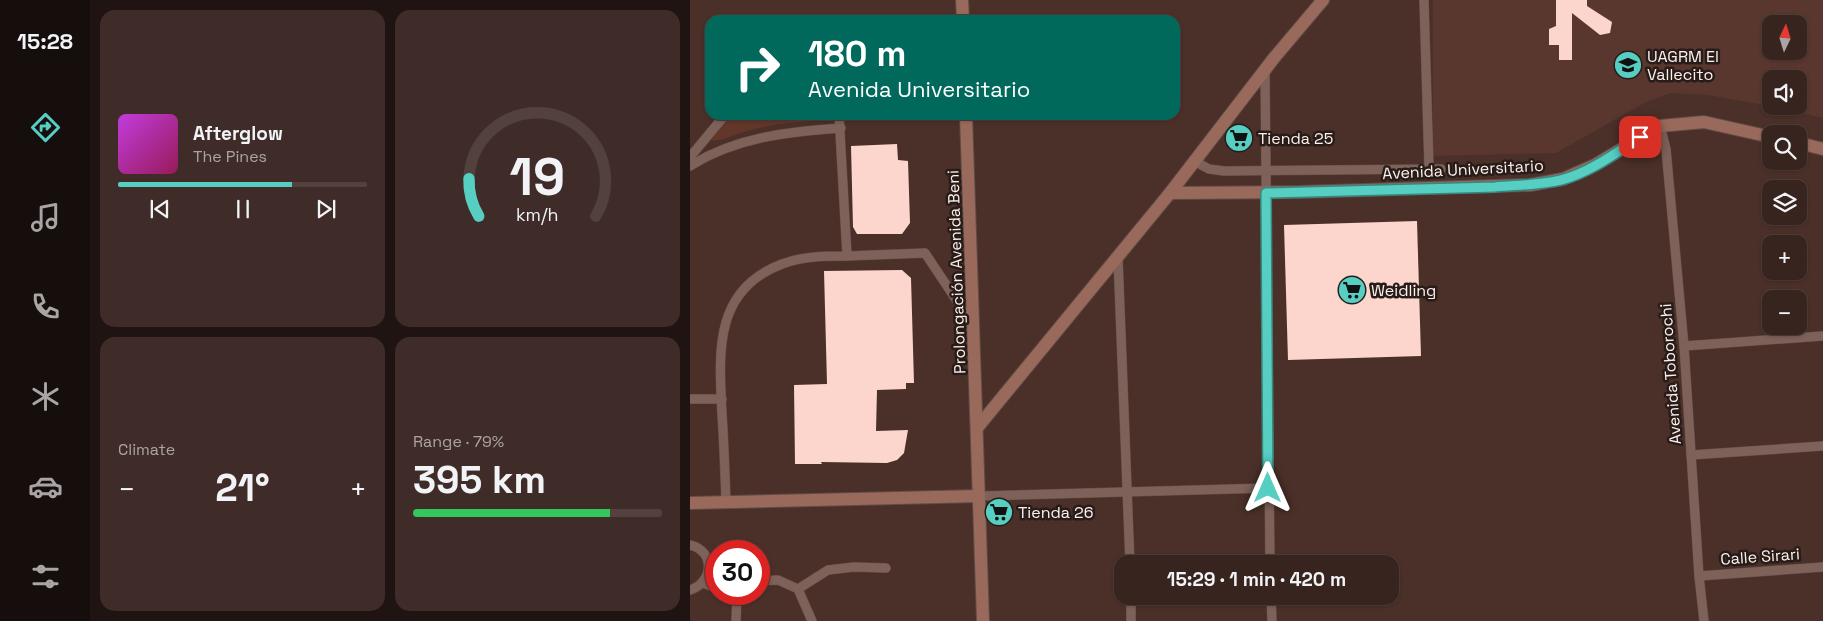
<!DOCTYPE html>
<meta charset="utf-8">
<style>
body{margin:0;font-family:"Space Grotesk",sans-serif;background:#3f2c28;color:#f1f3f6;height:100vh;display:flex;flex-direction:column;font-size:19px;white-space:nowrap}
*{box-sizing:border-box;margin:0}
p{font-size:16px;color:#aba4a4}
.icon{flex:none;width:28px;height:28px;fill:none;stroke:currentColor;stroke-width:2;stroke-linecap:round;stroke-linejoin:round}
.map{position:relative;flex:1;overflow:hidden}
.details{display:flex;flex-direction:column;gap:10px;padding:10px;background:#1f1411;width:600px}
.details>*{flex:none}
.guide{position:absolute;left:15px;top:15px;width:475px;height:105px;border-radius:15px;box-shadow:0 1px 4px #0004,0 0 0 1px #52413d;background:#00695c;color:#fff;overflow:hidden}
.needle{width:32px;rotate:4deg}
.controls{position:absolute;left:1072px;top:15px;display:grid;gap:10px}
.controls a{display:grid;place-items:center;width:45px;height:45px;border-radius:10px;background:#38241f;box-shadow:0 1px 4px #0004,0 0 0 1px #52413d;font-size:25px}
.speed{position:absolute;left:15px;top:540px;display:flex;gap:10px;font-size:25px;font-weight:700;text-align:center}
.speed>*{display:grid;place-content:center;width:65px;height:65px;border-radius:50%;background:#38241f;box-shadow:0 1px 4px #0004,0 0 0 1px #52413d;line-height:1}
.speed .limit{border:8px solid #d22;background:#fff;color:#111}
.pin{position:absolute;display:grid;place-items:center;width:42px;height:42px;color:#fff;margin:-21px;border-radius:10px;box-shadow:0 2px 8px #0006}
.me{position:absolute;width:55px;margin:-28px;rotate:0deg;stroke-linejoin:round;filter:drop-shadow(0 0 4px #0008)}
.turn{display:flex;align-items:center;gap:18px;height:105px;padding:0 20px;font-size:22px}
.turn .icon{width:65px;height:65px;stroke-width:2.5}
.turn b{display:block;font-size:35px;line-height:42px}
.big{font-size:38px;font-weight:800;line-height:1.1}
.details .widget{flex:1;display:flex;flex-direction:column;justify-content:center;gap:8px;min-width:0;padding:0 18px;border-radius:15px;background:#3f2c28}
.details .dial{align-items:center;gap:0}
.dial svg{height:130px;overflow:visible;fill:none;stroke:#52413d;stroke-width:7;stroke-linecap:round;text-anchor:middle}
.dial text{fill:#f1f3f6;stroke:none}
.song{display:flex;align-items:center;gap:15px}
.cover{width:60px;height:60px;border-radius:8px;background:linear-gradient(135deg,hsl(290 70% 55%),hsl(330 70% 35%))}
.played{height:5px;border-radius:2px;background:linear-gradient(90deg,#56cec2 70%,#52413d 70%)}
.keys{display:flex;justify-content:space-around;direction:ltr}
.heat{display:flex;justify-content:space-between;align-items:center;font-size:28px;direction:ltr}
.charge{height:8px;border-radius:4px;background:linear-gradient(90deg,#34c759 79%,#52413d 0)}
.details .tiles{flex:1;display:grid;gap:10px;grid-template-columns:repeat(2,1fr)}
.trip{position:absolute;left:424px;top:555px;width:285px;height:50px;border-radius:15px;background:#38241f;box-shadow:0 1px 4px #0004,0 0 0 1px #52413d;font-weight:800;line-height:50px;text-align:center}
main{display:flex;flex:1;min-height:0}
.tab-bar{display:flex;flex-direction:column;width:90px;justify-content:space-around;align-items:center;background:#160e0c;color:#aba4a4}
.tab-bar .icon{width:35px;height:35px}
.tab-bar .selected{color:#56cec2}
.tab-bar b{font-size:22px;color:#f1f3f6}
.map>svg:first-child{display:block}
.built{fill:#59372e;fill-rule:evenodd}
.green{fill:#623629}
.building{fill:#fcd6cc}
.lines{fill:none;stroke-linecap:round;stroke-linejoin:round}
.street-casing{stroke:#614c46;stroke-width:10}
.secondary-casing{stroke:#614c46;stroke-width:14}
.street{stroke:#7e6158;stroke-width:9}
.secondary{stroke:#996a5c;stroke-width:12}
.route-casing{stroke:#38867e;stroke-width:12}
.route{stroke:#56cec2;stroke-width:9}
.labels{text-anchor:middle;stroke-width:5;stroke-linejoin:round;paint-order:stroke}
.poi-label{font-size:16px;fill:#fef0ec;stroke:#281c18;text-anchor:start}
.street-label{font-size:16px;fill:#fef0ec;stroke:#281c18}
</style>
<main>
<nav class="tab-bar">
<b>15:28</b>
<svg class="icon selected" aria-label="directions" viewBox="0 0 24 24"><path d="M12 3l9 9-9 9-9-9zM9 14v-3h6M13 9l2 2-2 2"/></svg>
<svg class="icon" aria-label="music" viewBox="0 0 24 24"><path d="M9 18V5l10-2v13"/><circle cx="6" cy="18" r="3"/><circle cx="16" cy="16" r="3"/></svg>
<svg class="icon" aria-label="phone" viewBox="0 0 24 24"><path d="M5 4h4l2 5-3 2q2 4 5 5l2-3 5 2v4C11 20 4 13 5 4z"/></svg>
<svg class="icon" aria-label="climate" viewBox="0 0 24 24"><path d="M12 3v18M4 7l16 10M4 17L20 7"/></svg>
<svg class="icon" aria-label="car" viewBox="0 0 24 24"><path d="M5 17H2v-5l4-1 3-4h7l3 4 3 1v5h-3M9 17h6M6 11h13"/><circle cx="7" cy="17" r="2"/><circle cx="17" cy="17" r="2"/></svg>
<svg class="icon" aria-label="filters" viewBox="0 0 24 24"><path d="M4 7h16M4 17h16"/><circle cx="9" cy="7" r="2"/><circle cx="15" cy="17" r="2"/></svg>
</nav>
<section class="details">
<div class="tiles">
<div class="widget">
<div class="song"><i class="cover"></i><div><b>Afterglow</b><p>The Pines</p></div></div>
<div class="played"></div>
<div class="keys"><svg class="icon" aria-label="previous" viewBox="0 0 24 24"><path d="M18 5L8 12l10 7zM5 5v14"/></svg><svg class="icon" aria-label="pause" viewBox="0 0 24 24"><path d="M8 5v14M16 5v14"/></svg><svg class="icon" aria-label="next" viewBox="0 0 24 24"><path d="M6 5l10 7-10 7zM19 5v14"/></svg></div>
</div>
<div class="widget dial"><svg viewBox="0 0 100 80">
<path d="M14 69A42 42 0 1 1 86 69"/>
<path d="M14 69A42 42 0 0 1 8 46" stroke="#56cec2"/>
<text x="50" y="56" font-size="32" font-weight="700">19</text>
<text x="50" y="72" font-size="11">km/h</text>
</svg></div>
<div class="widget"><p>Climate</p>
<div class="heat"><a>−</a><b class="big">21°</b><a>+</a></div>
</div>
<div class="widget"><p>Range · 79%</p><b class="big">395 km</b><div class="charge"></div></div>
</div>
</section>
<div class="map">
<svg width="1133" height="621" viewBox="0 0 1133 621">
<rect width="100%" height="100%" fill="#4b3029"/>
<path class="built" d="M743,0H1133V118L1083,106H1109V79H1081V106L1018,95L981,93L956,102L866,153L743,156ZM1081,24H1109V51H1081Z"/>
<path class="green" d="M41,115H144L139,120C110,122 79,123 51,133C41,136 31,142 21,140Z"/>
<g class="building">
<polygon points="866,0 897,0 897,6 922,22 920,33 910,35 882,13 882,60 869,60 869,45 859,45 859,29 866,26"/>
<polygon points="207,144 208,160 218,161 220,223 212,234 167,234 163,227 161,146"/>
<polygon points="727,221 731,356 598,360 594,225"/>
<polygon points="212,270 221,278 224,383 216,383 216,389 187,390 186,431 218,430 214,453 207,460 197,463 131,462 132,464 105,464 104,385 137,384 134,271"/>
</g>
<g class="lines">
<defs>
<g id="street">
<polyline points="734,0 739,168"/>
<polyline points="575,73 580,564"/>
<polyline points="970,126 976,149 994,346 1009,576 1014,621"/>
<polyline points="0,157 35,115"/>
<polyline points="504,161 519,169 534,171 751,169"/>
<path d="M0,166C46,137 97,132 151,128"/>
<polyline points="157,256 235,253 283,325"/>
<polyline points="428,258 440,564"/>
<polyline points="994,346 1133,336"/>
<polyline points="0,399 32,399"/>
<polyline points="1001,455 1133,446"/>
<polyline points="289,496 578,488"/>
<path d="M36,502C35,473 34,443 32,414C29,353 23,290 92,264C113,256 135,256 157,256L149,115"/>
<path d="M0,545C26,551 23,583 0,590"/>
<polyline points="1009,576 1133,567"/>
<polyline points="69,581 88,580 108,589 122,621"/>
<polyline points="13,583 26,588"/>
<polyline points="108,589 138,570 164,567 196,568"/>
<polyline points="441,596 441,621"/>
<polyline points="581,596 582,621"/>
<polyline points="46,621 47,594"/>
</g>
<g id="secondary">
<polyline points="272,0 273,20"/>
<polyline points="276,115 293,621"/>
<polyline points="1109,143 1133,149"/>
<polyline points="480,193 609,192 840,185 873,179 905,165 970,126 1014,122 1081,137"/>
<polyline points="287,428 480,193 584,58 633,0"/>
<polyline points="0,503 289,496"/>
</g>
</defs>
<use href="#street" class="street-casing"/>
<use href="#secondary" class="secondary-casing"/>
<use href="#street" class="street"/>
<use href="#secondary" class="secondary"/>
</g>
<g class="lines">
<defs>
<path id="route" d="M578,488L576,193L805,187C827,185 850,185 871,180C899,173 926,153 950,137"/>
</defs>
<use href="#route" class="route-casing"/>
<use href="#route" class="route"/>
</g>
<defs>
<symbol id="university-disc" viewBox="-11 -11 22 22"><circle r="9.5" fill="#56cec2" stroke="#281c18"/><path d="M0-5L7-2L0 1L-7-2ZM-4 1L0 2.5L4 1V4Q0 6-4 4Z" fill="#111"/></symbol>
<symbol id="supermarket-disc" viewBox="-11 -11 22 22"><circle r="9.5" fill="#56cec2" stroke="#281c18"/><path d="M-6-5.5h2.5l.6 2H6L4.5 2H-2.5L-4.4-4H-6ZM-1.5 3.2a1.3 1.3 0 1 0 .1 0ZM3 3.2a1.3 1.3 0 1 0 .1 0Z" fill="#111"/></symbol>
</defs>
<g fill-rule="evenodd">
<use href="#university-disc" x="922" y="49" width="32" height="32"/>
<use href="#supermarket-disc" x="533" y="122" width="32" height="32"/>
<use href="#supermarket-disc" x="646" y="274" width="32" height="32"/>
<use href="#supermarket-disc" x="293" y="496" width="32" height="32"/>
</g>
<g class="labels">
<g class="poi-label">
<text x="957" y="62">UAGRM El<tspan x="957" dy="18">Vallecito</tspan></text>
<text x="568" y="144">Tienda 25</text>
<text x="681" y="296">Weidling</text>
<text x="328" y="518">Tienda 26</text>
</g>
<g class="street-label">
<text transform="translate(773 169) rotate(-3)" y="6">Avenida Universitario</text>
<text transform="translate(266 272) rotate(-92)" y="6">Prolongación Avenida Beni</text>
<text transform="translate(980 374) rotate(-94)" y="6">Avenida Toborochi</text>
<text transform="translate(1070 556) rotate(-4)" y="6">Calle Sirari</text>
</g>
</g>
</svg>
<div class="controls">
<a><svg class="needle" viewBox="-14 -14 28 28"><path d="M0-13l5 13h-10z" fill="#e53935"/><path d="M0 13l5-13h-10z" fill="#aba4a4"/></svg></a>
<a><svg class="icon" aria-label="sound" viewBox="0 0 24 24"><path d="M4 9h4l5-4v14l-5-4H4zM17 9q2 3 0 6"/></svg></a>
<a><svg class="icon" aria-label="search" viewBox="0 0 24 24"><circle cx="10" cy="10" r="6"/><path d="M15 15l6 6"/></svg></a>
<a><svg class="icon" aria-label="layers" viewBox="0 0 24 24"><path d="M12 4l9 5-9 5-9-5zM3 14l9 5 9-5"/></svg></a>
<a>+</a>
<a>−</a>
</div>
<div class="speed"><div class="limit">30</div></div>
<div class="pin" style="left:950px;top:137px;background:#d93025"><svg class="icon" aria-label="arrive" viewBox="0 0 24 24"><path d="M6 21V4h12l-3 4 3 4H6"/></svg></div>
<svg class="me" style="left:578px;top:488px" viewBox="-20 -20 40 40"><path d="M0-17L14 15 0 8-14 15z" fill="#56cec2" stroke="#fff" stroke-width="4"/></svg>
<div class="trip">15:29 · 1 min · 420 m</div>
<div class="guide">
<div class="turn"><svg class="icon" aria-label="right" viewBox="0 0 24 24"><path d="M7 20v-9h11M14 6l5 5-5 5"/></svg><div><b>180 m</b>Avenida Universitario</div></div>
</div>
</div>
</main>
